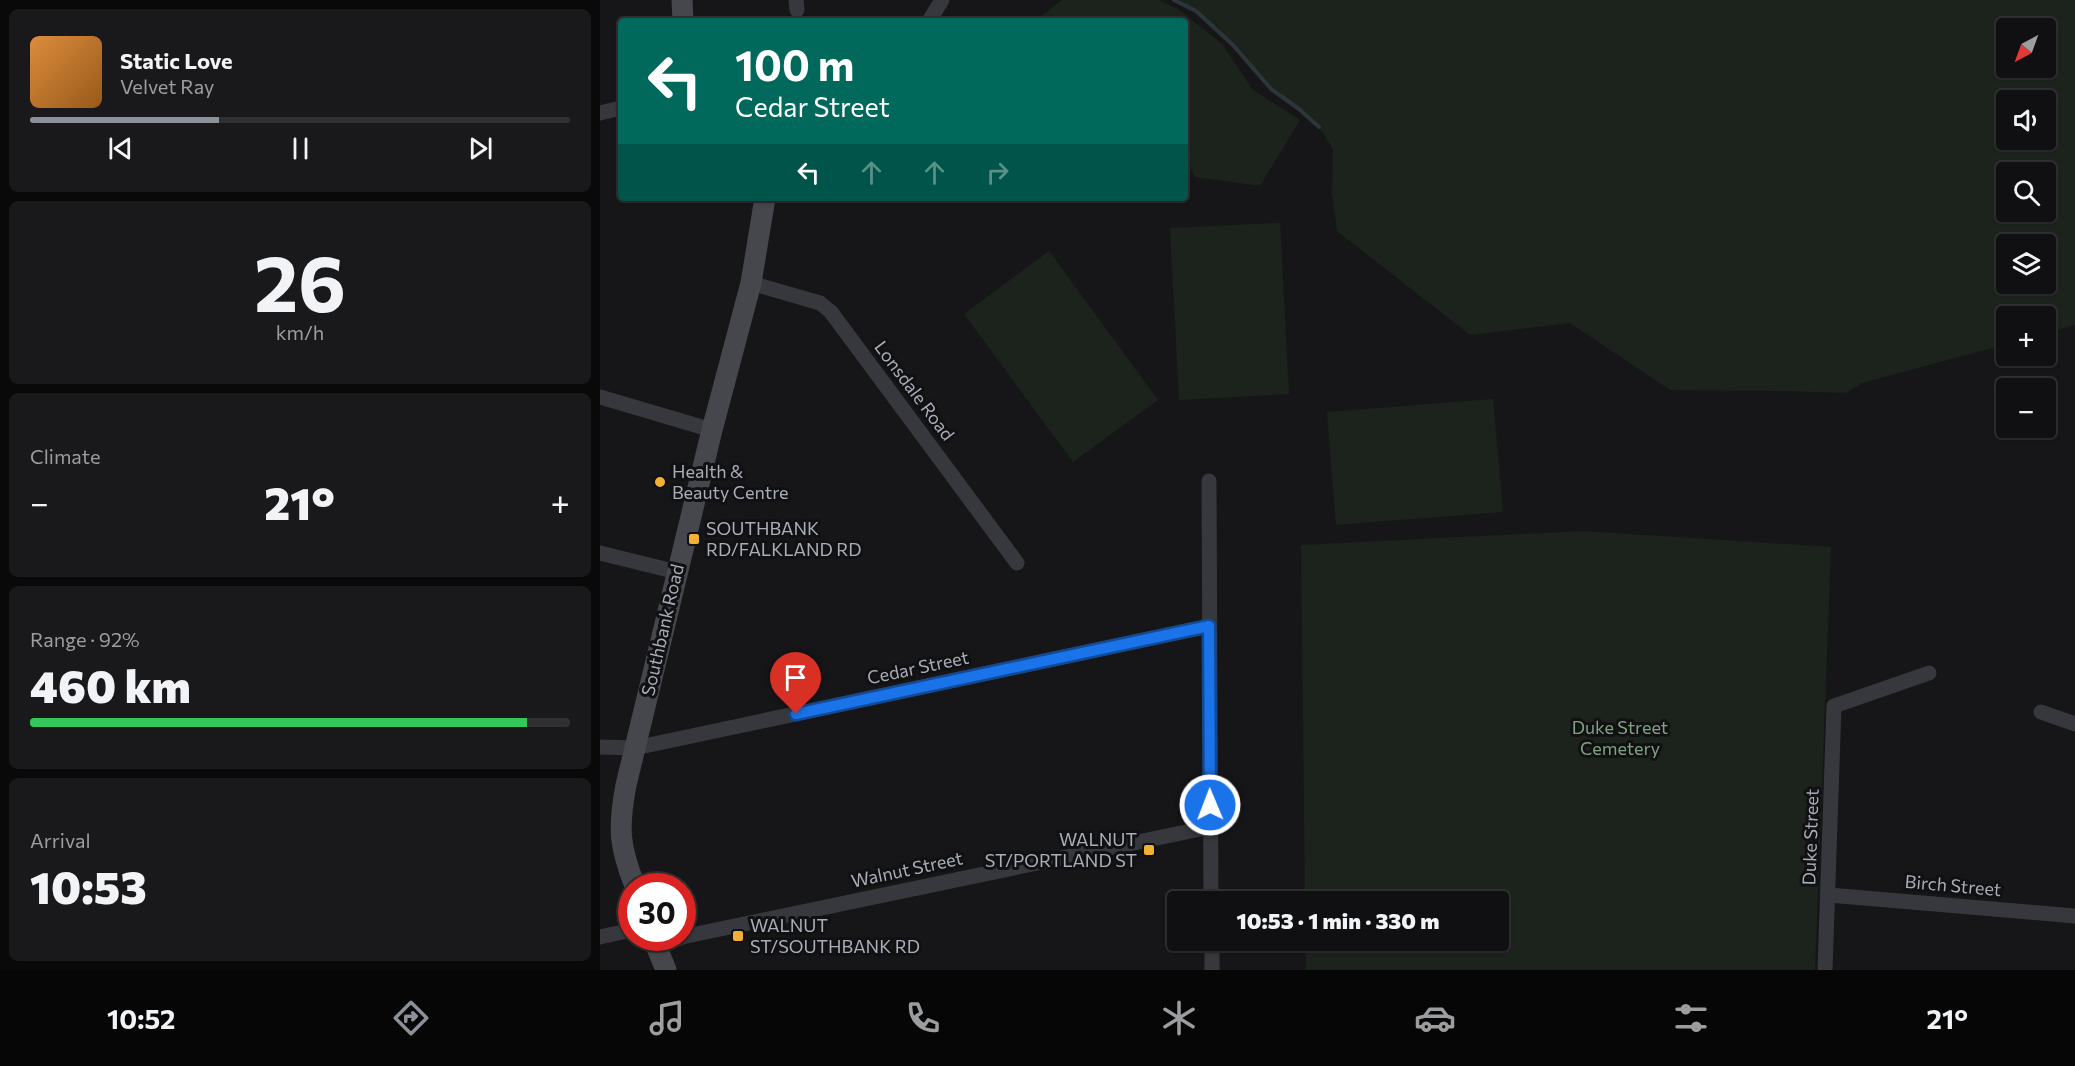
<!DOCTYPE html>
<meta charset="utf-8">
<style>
body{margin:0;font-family:Commissioner,sans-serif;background:#19191b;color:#f1f3f6;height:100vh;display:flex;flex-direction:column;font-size:22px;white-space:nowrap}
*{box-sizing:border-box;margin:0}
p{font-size:20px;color:#9c9d9f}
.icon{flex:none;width:33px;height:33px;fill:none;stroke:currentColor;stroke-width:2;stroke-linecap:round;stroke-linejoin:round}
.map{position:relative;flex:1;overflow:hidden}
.details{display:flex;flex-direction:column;gap:9px;padding:9px;background:#09090a;width:600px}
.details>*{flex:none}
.top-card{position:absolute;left:18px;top:18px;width:570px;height:183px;border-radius:6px;box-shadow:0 2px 4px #0004,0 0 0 2px #303032;background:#00695c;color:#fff;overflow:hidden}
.needle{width:39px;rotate:221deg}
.tools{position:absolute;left:1396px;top:18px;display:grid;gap:12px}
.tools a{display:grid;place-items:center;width:60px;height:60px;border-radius:6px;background:#101012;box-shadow:0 2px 4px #0004,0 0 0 2px #303032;font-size:30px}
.speed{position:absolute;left:18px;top:873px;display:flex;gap:12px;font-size:30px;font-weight:700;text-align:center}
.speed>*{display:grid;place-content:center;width:78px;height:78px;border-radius:50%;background:#101012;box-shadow:0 2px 4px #0004,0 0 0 2px #303032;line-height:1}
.speed .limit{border:9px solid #d22;background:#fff;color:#111}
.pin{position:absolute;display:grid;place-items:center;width:51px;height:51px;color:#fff;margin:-62px -26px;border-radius:50% 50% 50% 0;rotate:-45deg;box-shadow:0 0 6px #0007}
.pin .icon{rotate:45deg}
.me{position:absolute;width:66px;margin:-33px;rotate:359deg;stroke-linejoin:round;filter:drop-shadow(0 0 4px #0008)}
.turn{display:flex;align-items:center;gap:21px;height:126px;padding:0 18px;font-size:27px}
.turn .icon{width:78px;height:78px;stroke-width:2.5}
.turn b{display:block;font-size:42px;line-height:51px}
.lanes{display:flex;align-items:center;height:57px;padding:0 18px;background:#0003;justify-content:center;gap:30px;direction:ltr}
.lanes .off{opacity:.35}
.big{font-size:45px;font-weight:800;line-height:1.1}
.details .tile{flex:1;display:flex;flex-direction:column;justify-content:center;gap:9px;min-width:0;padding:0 21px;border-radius:9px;background:#19191b}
.details .dial{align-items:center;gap:0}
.dial b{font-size:78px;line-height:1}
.song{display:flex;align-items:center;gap:18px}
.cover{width:72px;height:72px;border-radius:9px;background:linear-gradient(135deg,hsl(30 70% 55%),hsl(30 70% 35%))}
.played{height:6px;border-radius:3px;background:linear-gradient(90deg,#8c9099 35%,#303032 35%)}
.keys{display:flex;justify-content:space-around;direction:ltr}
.heat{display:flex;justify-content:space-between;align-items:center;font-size:33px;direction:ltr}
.charge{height:9px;border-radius:4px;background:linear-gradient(90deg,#34c759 92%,#303032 0)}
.trip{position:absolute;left:567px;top:891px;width:342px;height:60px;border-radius:6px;background:#101012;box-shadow:0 2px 4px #0004,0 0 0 2px #303032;font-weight:800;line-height:60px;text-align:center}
.tabs{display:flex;height:96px;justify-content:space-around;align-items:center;background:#060607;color:#9c9d9f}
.tabs .icon{width:42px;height:42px}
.tabs .current{color:#8c9099}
.tabs b{font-size:27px;color:#f1f3f6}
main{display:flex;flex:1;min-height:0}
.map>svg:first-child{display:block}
.green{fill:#1c231d;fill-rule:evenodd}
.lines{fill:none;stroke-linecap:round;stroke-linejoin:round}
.stream{stroke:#2c353c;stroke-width:4}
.street{stroke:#37383d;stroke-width:15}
.secondary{stroke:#45474d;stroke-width:21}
.route-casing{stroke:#114b97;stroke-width:15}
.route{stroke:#1a73e8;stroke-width:10}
.poi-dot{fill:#f2b134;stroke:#111113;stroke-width:2}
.labels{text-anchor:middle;stroke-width:6;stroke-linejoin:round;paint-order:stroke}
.street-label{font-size:18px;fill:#a8adb8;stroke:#111113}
.poi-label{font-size:18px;fill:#a8adb8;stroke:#111113;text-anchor:start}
.park-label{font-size:18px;fill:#7fa381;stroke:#111113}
</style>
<main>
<section class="details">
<div class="tile">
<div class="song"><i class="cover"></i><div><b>Static Love</b><p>Velvet Ray</p></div></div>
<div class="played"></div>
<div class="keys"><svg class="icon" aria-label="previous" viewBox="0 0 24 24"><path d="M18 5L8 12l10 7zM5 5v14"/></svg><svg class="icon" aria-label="pause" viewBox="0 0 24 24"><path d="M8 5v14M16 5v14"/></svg><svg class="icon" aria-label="next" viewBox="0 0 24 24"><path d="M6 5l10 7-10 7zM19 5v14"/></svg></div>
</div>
<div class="tile dial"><b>26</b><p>km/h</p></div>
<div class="tile"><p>Climate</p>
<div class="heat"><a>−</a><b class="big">21°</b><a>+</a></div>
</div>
<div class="tile"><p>Range · 92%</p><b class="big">460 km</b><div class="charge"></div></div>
<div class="tile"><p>Arrival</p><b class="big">10:53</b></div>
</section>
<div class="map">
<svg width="1475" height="970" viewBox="0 0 1475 970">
<rect width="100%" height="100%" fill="#161618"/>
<g class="green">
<polygon points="462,0 558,0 578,9 622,44 653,90 700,120 660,186 595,177 585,159 585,21 435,21"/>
<path d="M574,0H1475V325L1446,333V316H1407V344L1262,383L1246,393L1189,391L1070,390L970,323L870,335L737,231L732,193L733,149L719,127L671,89L633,45L596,11ZM1446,28V68H1407V28ZM1407,100H1446V140H1407ZM1407,172H1446V212H1407ZM1446,244V284H1407V244Z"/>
<polygon points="680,223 689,394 579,400 570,228"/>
<polygon points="449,251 558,400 473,462 364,314"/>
<polygon points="893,399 903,512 736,525 727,412"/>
<polygon points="984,531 1231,547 1215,970 706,970 706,941 898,940 898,902 705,901 701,545"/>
</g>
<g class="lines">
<polyline class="stream" points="574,0 596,11 633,45 671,89 699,109 719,127"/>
<g class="street">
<polyline points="196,0 197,10"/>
<polyline points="329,21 342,0"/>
<polyline points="0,113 21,108"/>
<polyline points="151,283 220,303 231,312 417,563"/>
<polyline points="0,397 112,430"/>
<polyline points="609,481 611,902"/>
<polyline points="0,553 77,572"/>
<polyline points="1441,712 1475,724"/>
<polyline points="0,747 35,748 609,626"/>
<polyline points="1229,895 1475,916"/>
<polyline points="0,937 32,930"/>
<polyline points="82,937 610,827"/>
<polyline points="612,940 612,970"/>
<polyline points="55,943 81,938"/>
<polyline points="1225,970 1234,706 1329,673"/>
</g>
<g class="secondary">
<polyline points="82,0 83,21"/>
<path d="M35,886C19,846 18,828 26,785L112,430L151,283L165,198"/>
<polyline points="53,938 66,970"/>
</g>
</g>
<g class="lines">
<defs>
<polyline id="route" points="196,714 609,626 610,805"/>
</defs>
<use href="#route" class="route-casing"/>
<use href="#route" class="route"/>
</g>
<g class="poi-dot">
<circle cx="60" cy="482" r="6"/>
<rect x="88" y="533" width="12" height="12" rx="3"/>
<rect x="543" y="844" width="12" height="12" rx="3"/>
<rect x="132" y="930" width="12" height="12" rx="3"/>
</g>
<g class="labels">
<g class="street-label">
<text transform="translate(314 391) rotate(53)" y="6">Lonsdale Road</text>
<text transform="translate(63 630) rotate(-77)" y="6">Southbank Road</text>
<text transform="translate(318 668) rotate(-12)" y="6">Cedar Street</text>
<text transform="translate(1211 837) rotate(-88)" y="6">Duke Street</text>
<text transform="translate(307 870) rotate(-12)" y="6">Walnut Street</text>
<text transform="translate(1353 886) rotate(5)" y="6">Birch Street</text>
</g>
<g class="poi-label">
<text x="72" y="478">Health &amp;<tspan x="72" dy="21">Beauty Centre</tspan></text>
<text x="106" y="535">SOUTHBANK<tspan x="106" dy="21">RD/FALKLAND RD</tspan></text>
<text x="537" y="846" text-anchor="end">WALNUT<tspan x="537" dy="21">ST/PORTLAND ST</tspan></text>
<text x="150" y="932">WALNUT<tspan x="150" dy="21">ST/SOUTHBANK RD</tspan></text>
</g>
<g class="park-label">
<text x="1020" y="734">Duke Street<tspan x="1020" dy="21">Cemetery</tspan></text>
</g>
</g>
</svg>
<div class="tools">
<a><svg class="needle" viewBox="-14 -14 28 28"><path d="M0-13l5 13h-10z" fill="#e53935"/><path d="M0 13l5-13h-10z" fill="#9c9d9f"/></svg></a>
<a><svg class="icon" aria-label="sound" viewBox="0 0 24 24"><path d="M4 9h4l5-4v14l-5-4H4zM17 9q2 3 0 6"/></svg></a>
<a><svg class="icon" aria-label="search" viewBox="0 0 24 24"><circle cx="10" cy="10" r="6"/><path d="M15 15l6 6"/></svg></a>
<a><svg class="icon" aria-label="layers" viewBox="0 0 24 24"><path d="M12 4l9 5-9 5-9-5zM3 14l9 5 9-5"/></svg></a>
<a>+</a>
<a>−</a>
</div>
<div class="speed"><div class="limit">30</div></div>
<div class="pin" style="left:196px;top:714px;background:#d93025"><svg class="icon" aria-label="arrive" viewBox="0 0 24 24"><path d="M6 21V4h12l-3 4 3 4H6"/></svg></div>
<svg class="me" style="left:610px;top:805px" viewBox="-20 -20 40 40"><circle r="17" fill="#1a73e8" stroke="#fff" stroke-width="3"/><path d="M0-11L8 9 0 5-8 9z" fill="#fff"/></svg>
<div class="trip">10:53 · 1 min · 330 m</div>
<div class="top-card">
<div class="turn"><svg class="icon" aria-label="left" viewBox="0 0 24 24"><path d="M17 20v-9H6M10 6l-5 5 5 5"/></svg><div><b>100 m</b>Cedar Street</div></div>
<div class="lanes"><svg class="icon" aria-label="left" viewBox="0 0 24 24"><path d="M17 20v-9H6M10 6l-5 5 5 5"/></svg><svg class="icon off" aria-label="ahead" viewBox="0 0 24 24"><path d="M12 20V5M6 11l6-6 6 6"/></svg><svg class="icon off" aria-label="ahead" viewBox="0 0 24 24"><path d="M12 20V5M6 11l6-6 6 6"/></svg><svg class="icon off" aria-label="right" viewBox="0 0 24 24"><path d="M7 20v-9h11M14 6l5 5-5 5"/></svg></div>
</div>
</div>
</main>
<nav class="tabs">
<b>10:52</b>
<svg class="icon current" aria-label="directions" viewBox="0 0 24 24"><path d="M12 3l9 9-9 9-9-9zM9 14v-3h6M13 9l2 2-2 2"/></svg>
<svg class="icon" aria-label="music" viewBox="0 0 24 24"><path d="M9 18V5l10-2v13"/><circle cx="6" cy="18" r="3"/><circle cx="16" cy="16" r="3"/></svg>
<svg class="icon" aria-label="phone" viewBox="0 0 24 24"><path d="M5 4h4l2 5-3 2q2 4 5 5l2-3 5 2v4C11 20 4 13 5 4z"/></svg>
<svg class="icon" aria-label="climate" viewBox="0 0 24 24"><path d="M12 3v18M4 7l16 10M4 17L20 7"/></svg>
<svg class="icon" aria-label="car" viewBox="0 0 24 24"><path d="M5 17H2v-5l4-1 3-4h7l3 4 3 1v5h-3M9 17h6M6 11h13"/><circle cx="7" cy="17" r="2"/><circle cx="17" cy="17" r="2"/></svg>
<svg class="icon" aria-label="filters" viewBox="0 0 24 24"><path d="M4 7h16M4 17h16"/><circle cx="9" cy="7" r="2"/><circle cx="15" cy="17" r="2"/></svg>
<b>21°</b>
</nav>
